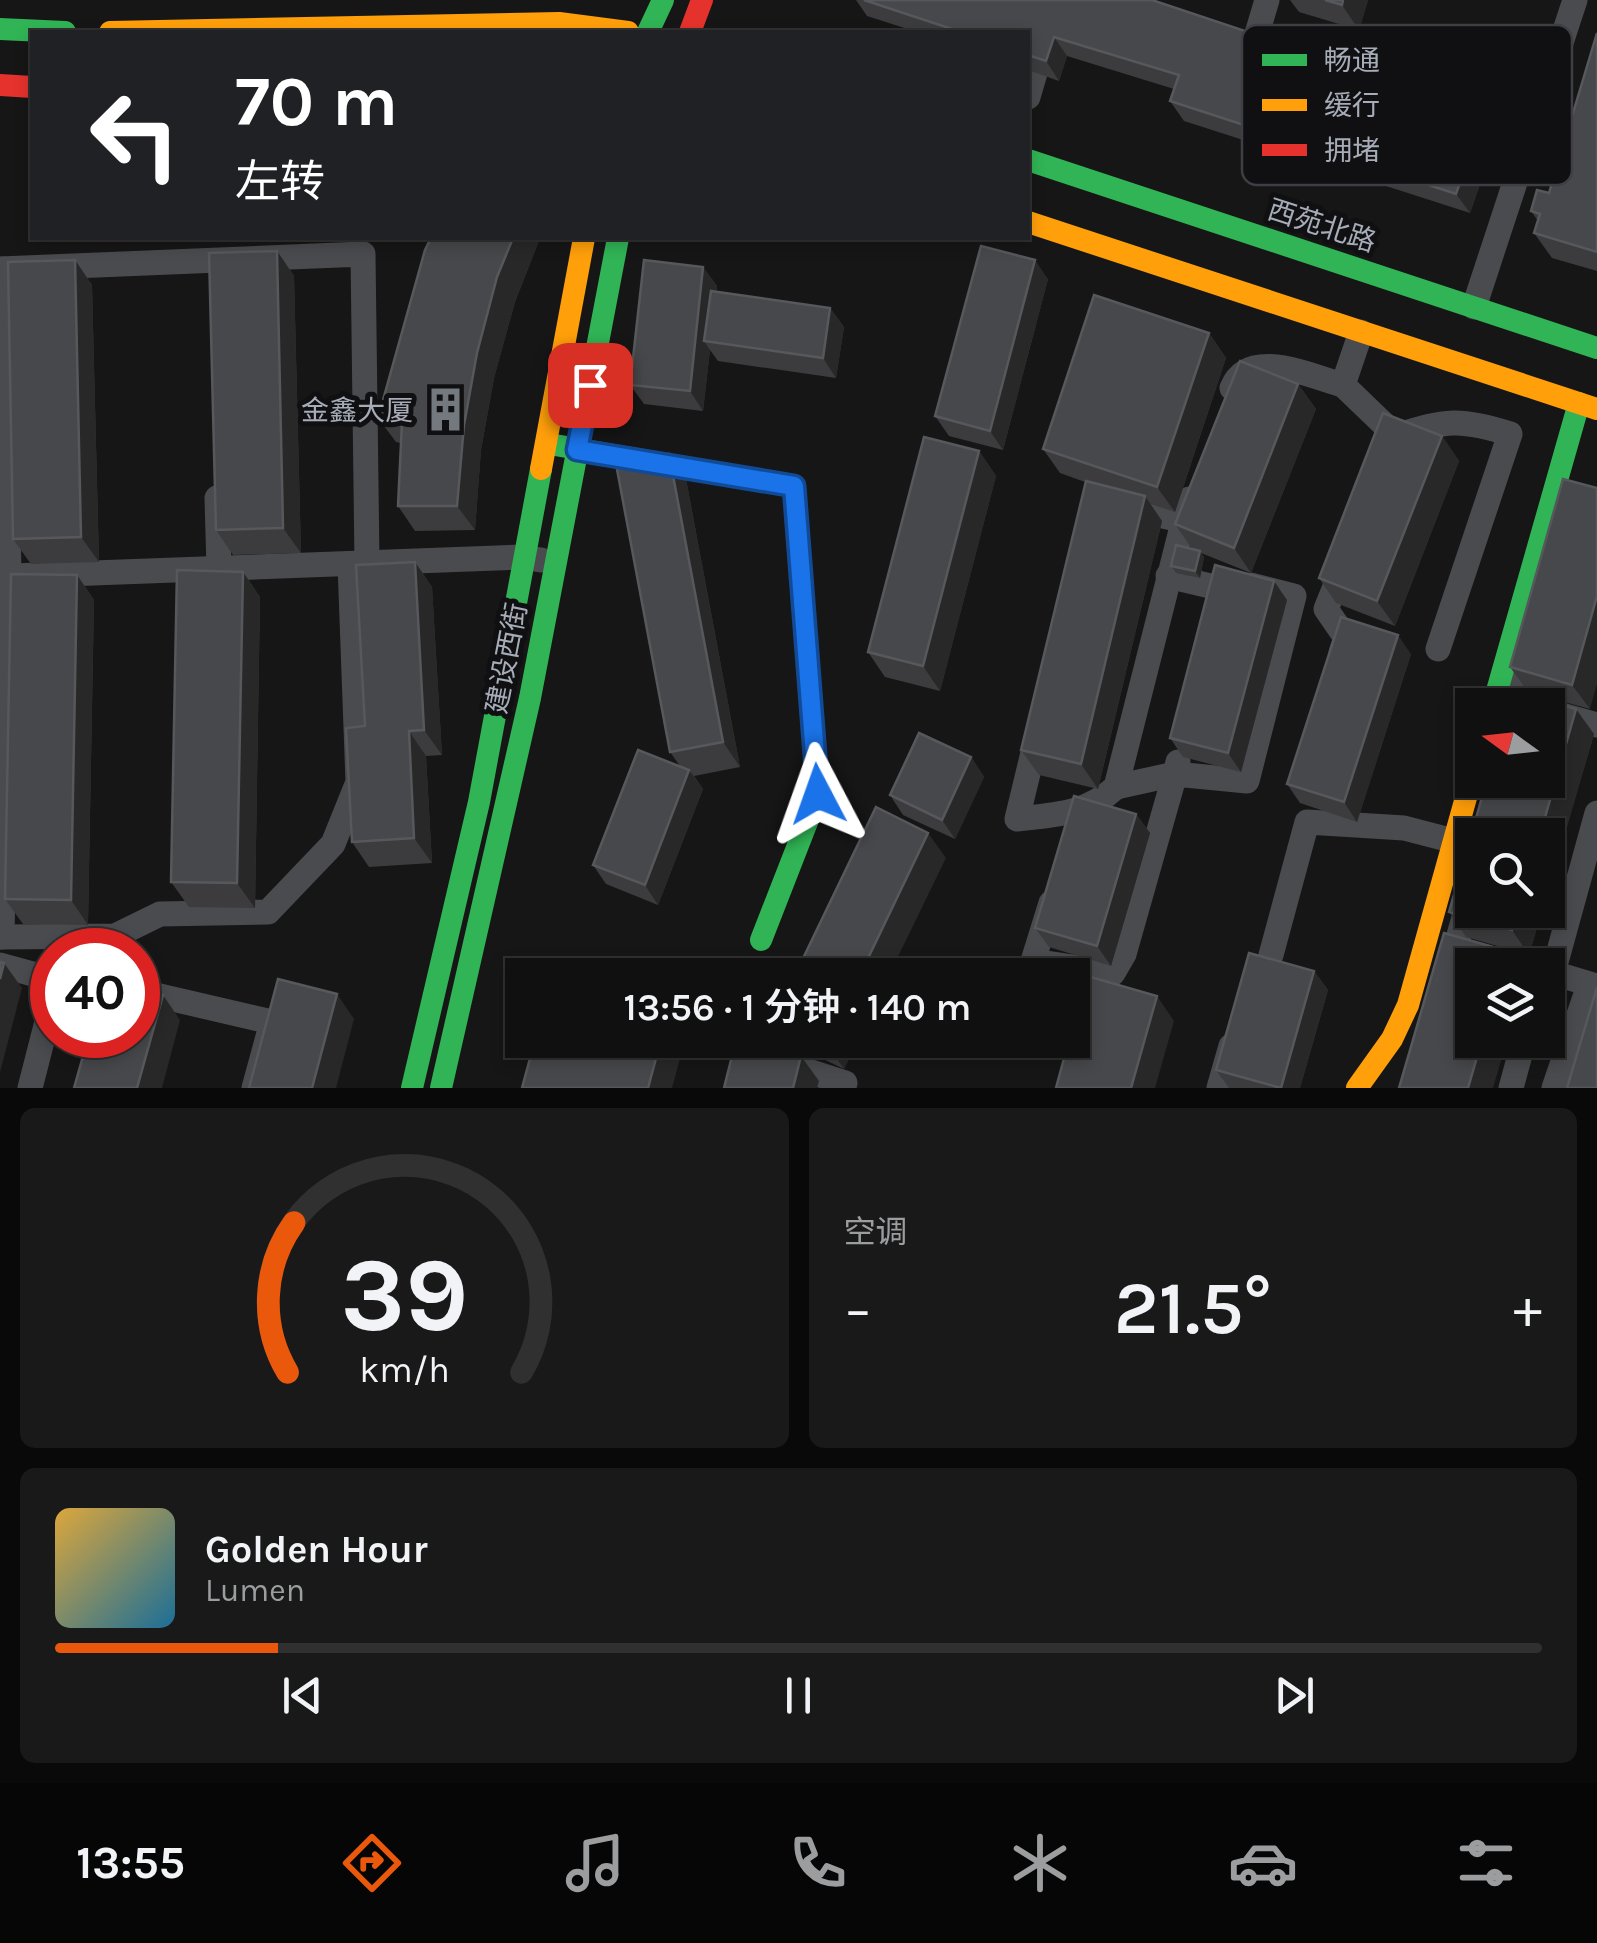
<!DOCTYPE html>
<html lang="zh">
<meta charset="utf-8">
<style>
body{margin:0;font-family:Karla,"Noto Sans SC",sans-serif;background:#191919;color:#f1f3f6;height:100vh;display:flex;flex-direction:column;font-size:38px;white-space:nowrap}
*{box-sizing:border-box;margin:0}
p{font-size:32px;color:#9c9d9f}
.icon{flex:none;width:55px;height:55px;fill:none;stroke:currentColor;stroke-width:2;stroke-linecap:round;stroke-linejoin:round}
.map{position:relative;height:1088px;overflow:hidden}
.panel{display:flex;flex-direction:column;gap:20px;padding:20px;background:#090909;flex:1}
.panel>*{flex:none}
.guide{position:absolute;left:30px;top:30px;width:1000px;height:210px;border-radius:0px;box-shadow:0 5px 15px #0003,0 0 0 2px #303030;background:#202124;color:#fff;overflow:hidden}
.needle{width:65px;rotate:285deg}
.tools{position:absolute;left:1455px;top:688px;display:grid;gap:20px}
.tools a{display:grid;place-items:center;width:110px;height:110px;border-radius:0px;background:#101010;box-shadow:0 5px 15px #0003,0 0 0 2px #303030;font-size:50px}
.speed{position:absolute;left:30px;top:928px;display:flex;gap:20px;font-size:50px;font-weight:700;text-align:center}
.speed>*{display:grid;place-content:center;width:130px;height:130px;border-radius:50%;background:#101010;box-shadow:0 5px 15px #0003,0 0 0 2px #303030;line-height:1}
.speed .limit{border:15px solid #d22;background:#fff;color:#111}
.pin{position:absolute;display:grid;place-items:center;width:85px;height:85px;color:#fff;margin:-42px;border-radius:20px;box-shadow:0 5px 15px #0006}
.me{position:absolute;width:110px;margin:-55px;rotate:356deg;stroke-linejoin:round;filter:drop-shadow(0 0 8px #0008)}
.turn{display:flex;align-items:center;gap:35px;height:210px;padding:0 40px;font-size:45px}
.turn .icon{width:130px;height:130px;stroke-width:2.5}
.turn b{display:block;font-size:70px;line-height:85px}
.big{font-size:75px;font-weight:600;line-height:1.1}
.panel .tile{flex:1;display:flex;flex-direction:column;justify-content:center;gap:15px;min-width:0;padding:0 35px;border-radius:15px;background:#191919}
.panel .dial{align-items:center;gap:0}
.dial svg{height:260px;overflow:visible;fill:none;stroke:#303030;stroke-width:7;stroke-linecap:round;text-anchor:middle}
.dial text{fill:#f1f3f6;stroke:none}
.song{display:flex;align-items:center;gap:30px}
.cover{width:120px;height:120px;border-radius:15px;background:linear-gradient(135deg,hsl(40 70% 55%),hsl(200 70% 35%))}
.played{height:10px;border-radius:5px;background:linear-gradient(90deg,#ea580c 15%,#303030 15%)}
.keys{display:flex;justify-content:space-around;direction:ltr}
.heat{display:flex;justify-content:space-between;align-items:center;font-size:55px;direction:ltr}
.panel .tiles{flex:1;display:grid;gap:20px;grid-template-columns:1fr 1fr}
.tile:last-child{grid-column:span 2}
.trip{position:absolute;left:505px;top:958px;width:585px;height:100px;border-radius:0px;background:#101010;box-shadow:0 5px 15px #0003,0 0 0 2px #303030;font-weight:600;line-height:100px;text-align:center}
.tab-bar{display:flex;height:160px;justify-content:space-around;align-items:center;background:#060606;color:#9c9d9f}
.tab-bar .icon{width:70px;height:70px}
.tab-bar .active{color:#ea580c}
.tab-bar b{font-size:45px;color:#f1f3f6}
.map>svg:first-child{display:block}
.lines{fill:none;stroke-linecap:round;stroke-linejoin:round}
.street{stroke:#4a4b4f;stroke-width:25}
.fast{stroke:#30b455;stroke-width:22}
.slow{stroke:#ff9f0a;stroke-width:22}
.jam{stroke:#e5322d;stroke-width:22}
.wall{fill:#3c3c3e}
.shaded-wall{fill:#282829}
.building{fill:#47484b;stroke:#56585c;stroke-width:2.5}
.route-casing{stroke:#114b97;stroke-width:25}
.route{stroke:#1a73e8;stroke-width:18}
.labels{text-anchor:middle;stroke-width:10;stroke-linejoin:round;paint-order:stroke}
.street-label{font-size:28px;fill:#a6acb8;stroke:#101012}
.poi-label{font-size:28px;fill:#a6acb8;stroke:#101012;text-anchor:end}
.key{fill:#101012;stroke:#3d3f44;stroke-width:2.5}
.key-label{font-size:28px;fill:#a6acb8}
</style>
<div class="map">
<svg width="1597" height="1088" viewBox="0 0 1597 1088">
<rect width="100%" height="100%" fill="#161616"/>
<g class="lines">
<g class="street">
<polyline points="1256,37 1267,0"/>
<polyline points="1357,69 1534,125"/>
<polyline points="1028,97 1035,73"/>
<polyline points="0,269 363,254 367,563"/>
<polyline points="1474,307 1575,0"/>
<polyline points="1343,385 1396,436 1392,447"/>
<path d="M1232,388C1249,346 1312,377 1343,385L1361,332"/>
<path d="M1396,436C1445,420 1461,418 1510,434L1438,649"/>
<polyline points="217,498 219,568"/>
<polyline points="1127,508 1181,520"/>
<polyline points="12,576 522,557 541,560"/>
<polyline points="1168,576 1223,589 1218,607"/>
<polyline points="1341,653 1346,638 1326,609 1343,567"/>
<polyline points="1525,705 1519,697 1532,653"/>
<polyline points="1548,711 1597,725"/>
<path d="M1038,732L1017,819C1055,815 1087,814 1116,787L1189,499"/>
<polyline points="1116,787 1175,774 1178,762"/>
<polyline points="1051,903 1033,961 1113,973 1124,954 1175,774 1247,781 1294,596 1251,585"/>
<polyline points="0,937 115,936 160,914 268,912 333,844 358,782 350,564"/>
<polyline points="2,937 9,576 4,269"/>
<polyline points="1271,955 1307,822 1404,828 1454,841"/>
<polyline points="0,965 51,979 52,987"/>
<polyline points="1449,971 1472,889"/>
<polyline points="1593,985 1553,973 1597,813"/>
<polyline points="138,991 272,1022 254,1088"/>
<polyline points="783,1063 845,1083 843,1088"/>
<polyline points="30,1088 52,1002"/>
<polyline points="1219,1088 1231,1046"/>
<polyline points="1511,1088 1524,1040"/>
<polyline points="1554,1088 1586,994 1597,986"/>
</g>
<g class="fast">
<polyline points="0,29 65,32"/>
<polyline points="648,32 663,0"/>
<polyline points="1028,160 1597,348"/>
<polyline points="555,445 794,486 818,794 761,940"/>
<polyline points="1493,705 1579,403"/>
<polyline points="412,1088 479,802 541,469"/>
<polyline points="441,1088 530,698 618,238"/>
</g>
<g class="slow">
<polyline points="110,32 559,23 628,32"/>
<polyline points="1028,222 1597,409"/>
<polyline points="541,469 584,238"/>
<polyline points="1357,1088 1392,1039 1408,1005 1472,776"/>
</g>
<g class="jam">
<polyline points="690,32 702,0"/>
<polyline points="0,85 32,87"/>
</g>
</g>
<g class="wall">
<polygon points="856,0 1152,0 1485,111 1499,130 1470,213 1184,121 1170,101 1174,89 1067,56 1059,81 1028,70 1028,32 917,32 867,16"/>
<polygon points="1290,0 1368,0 1359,30 1299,12"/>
<polygon points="1597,33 1597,271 1552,258 1534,233 1538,221 1531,211 1549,193"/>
<polygon points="431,238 540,238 515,302 494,378 481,450 475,530 415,531 398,506 401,443 396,442 378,418"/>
<polygon points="277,251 294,276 301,553 233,555 216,530"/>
<polygon points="75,260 92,285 99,562 31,564 13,539"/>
<polygon points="703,267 717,286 716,292 830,308 844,327 836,378 718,361 710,350 703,411 644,404 630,385"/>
<polygon points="1048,279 1003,450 949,436 935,416"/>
<polygon points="1209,333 1226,358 1175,512 1150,504 1162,521 1098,789 1039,775 1021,750 1085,482 1060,473 1043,449"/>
<polygon points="1298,384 1316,409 1251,573 1201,553 1204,557 1200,578 1176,573 1171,566 1192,549 1175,524"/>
<polygon points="1442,436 1459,461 1395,626 1336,603 1319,578"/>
<polygon points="979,451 996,476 940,691 885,677 868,652"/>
<polygon points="686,479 740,767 694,776 703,789 658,905 606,884 593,865 680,766 670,752"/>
<polygon points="1563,479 1590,709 1528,692 1510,667"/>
<polygon points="415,562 432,587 442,755 426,756 432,863 369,867 352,842 365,726"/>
<polygon points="243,572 260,597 255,908 189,907 171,882"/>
<polygon points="77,575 94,600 88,925 23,924 5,899"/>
<polygon points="1287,600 1241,772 1183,757 1170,738"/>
<polygon points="1411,654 1357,822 1300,803 1287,784"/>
<polygon points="1594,734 1529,955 1466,937 1449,912"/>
<polygon points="971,757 984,777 955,839 903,815 890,795"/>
<polygon points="1136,814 1150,833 1111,966 1049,947 1035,928"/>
<polygon points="1314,971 1328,990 1300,1088 1229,1088 1216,1070"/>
<polygon points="789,1040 858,1040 844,1069 792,1044"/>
</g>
<g class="shaded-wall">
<polygon points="1343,0 1368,0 1359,30 1342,5"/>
<polygon points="1054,37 1067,56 1059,81 1046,61"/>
<polygon points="1485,111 1499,130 1470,213 1456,194"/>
<polygon points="513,238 540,238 515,302 494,378 481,450 475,530 457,506 464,425 477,353 497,277"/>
<polygon points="277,251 294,276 301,553 283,528"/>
<polygon points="75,260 92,285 99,562 81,537"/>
<polygon points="1035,260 1048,279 1003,450 990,431"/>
<polygon points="703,267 717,286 711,342 704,341 710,350 703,411 690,391"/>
<polygon points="830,308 844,327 836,378 823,358"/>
<polygon points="1209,333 1226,358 1175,512 1157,487"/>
<polygon points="1298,384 1316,409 1251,573 1234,548"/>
<polygon points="1442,436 1459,461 1395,626 1377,601"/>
<polygon points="979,451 996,476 940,691 923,666"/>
<polygon points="669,454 686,479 740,767 723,742"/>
<polygon points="1145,496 1162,521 1098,789 1081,764"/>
<polygon points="1200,551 1204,557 1200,578 1195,571"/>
<polygon points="415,562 432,587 442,755 424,730"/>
<polygon points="243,572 260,597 255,908 237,883"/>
<polygon points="77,575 94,600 88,925 71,900"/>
<polygon points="1274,581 1287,600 1241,772 1228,753"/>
<polygon points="1597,596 1597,684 1590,709 1572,685"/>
<polygon points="1398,635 1411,654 1357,822 1344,802"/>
<polygon points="1576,709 1594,734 1548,893 1548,835 1540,835"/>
<polygon points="409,731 426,756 432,863 414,838"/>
<polygon points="971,757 984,777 955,839 942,820"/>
<polygon points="689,770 703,789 658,905 645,885"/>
<polygon points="1136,814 1150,833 1111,966 1097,946"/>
<polygon points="928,833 946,858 889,975 860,975"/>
<polygon points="1518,910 1542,910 1529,955 1512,930"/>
<polygon points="1508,951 1517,965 1504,965"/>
<polygon points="4,963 22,988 0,1072 0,979"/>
<polygon points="1314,971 1328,990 1300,1088 1281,1088"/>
<polygon points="337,994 354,1019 336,1088 312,1088"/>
<polygon points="163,995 180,1020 162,1088 137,1088"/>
<polygon points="1157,996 1174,1021 1155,1088 1131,1088"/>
<polygon points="661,1040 685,1040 672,1088 648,1088"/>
<polygon points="829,1040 858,1040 844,1069 827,1044"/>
<polygon points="1482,1040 1507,1040 1493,1088 1468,1088"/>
<polygon points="801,1056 819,1081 817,1088 793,1088"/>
</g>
<g class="building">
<polygon points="864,0 1152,0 1485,111 1456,194 1170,101 1179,75 1054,37 1046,61 1028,55 1028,32 961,32"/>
<polygon points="1325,0 1343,0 1342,5"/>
<polygon points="1597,33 1597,252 1534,233 1540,214 1531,211 1537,190 1549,193"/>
<polygon points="431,238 513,238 497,277 477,353 464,425 457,506 398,506 402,422 378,418 425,250"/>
<polygon points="981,246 1035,260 990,431 935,416"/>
<polygon points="277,251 283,528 216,530 209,253"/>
<polygon points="75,260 81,537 13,539 8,262"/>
<polygon points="644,260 703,267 690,391 630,385"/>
<polygon points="711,291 830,308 823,358 704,341"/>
<polygon points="1094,295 1209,333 1157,487 1043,449"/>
<polygon points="1240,361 1298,384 1234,548 1175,524"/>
<polygon points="1383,413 1442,436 1377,601 1319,578"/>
<polygon points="924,437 979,451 923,666 868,652"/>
<polygon points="669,454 723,742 670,752 616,464"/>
<polygon points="1563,479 1597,488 1597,596 1572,685 1510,667"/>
<polygon points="1086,481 1145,496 1081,764 1021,750"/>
<polygon points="1176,545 1200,551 1195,571 1171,566"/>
<polygon points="415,562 424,730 409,731 414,838 352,842 346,728 365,726 356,565"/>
<polygon points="1215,565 1274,581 1228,753 1170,738"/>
<polygon points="177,570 243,572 237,883 171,882"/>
<polygon points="11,574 77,575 71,900 5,899"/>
<polygon points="1341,617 1398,635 1344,802 1287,784"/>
<polygon points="1513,690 1576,709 1540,835 1472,835 1472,910 1518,910 1512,930 1449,912 1487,780 1548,780 1548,705 1509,705"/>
<polygon points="919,733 971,757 942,820 890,795"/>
<polygon points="638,750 689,770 645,885 593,865"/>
<polygon points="1074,796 1136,814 1097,946 1035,928"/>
<polygon points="876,807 928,833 860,975 795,975"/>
<polygon points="1444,933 1508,951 1504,965 1472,965 1472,1040 1482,1040 1468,1088 1399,1088"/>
<polygon points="1249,953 1314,971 1281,1088 1216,1070"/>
<polygon points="0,962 4,963 0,979"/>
<polygon points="1087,976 1157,996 1131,1088 1056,1088 1069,1040 1072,1040 1072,1029"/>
<polygon points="278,979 337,994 312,1088 249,1088"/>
<polygon points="1597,987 1597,1088 1567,1088"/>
<polygon points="138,988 163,995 137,1088 74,1088 89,1035 138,1035"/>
<polygon points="535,1040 661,1040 648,1088 522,1088"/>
<polygon points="736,1040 801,1056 793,1088 724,1088"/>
</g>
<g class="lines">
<defs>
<polyline id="route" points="590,385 577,450 794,486 818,794"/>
</defs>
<use href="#route" class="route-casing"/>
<use href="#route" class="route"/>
</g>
<defs>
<symbol id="building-bare" viewBox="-9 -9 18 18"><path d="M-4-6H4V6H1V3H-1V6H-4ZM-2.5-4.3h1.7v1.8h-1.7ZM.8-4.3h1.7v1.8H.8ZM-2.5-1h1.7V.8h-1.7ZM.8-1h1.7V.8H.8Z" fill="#74787f" stroke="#101012" stroke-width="2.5" paint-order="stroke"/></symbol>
</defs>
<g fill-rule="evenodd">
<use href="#building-bare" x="414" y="378" width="63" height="63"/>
</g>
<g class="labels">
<g class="street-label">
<text transform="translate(1322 225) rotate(18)" y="10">西苑北路</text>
<text transform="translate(506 658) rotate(-79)" y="10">建设西街</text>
</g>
<g class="poi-label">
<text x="413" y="420">金鑫大厦</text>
</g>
</g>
<rect x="1242" y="25" width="330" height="160" rx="15" class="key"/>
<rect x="1262" y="54" width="45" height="12" fill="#30b455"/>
<rect x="1262" y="99" width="45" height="12" fill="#ff9f0a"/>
<rect x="1262" y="144" width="45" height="12" fill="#e5322d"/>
<g class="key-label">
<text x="1324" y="70">畅通</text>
<text x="1324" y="115">缓行</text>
<text x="1324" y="160">拥堵</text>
</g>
</svg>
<div class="tools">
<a><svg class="needle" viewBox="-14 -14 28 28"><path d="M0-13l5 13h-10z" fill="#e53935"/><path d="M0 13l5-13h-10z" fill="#9c9d9f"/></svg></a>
<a><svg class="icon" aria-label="search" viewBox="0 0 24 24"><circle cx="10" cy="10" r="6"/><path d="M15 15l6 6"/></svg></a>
<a><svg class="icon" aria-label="layers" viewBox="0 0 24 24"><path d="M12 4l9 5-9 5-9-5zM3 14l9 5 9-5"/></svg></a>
</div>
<div class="speed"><div class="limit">40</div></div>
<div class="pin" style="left:590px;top:385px;background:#d93025"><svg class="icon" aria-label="arrive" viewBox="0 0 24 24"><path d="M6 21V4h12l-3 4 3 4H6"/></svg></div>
<svg class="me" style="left:818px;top:794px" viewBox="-20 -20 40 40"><path d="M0-17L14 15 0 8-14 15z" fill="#1a73e8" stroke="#fff" stroke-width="4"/></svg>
<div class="trip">13:56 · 1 分钟 · 140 m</div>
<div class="guide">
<div class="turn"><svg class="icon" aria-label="left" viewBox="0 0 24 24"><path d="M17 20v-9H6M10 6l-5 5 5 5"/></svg><div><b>70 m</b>左转</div></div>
</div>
</div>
<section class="panel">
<div class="tiles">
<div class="tile dial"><svg viewBox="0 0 100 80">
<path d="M14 69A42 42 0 1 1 86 69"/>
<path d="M14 69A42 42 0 0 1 16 23" stroke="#ea580c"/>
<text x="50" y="56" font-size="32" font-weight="700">39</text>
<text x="50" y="72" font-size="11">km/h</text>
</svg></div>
<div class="tile"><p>空调</p>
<div class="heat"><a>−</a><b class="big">21.5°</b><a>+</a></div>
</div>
<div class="tile">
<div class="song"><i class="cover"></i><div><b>Golden Hour</b><p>Lumen</p></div></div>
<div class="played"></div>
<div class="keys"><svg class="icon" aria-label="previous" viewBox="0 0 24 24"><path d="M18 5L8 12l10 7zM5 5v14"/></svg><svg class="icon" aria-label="pause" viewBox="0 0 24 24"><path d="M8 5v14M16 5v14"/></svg><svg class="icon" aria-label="next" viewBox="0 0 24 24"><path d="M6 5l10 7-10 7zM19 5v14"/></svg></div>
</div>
</div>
</section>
<nav class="tab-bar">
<b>13:55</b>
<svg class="icon active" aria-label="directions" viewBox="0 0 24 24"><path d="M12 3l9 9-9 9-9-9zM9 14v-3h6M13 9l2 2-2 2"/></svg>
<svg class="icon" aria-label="music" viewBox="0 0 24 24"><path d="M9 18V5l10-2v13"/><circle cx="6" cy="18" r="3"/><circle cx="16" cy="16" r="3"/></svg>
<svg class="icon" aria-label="phone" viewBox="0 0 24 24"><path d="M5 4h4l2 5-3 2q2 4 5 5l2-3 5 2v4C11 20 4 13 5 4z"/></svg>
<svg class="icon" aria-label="climate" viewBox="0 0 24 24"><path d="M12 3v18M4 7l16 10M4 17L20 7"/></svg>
<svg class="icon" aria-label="car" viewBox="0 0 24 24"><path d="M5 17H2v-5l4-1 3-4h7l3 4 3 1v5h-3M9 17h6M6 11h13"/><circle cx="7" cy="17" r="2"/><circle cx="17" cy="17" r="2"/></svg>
<svg class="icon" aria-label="filters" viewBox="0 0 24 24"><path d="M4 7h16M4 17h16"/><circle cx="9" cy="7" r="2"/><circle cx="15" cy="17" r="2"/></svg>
</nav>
